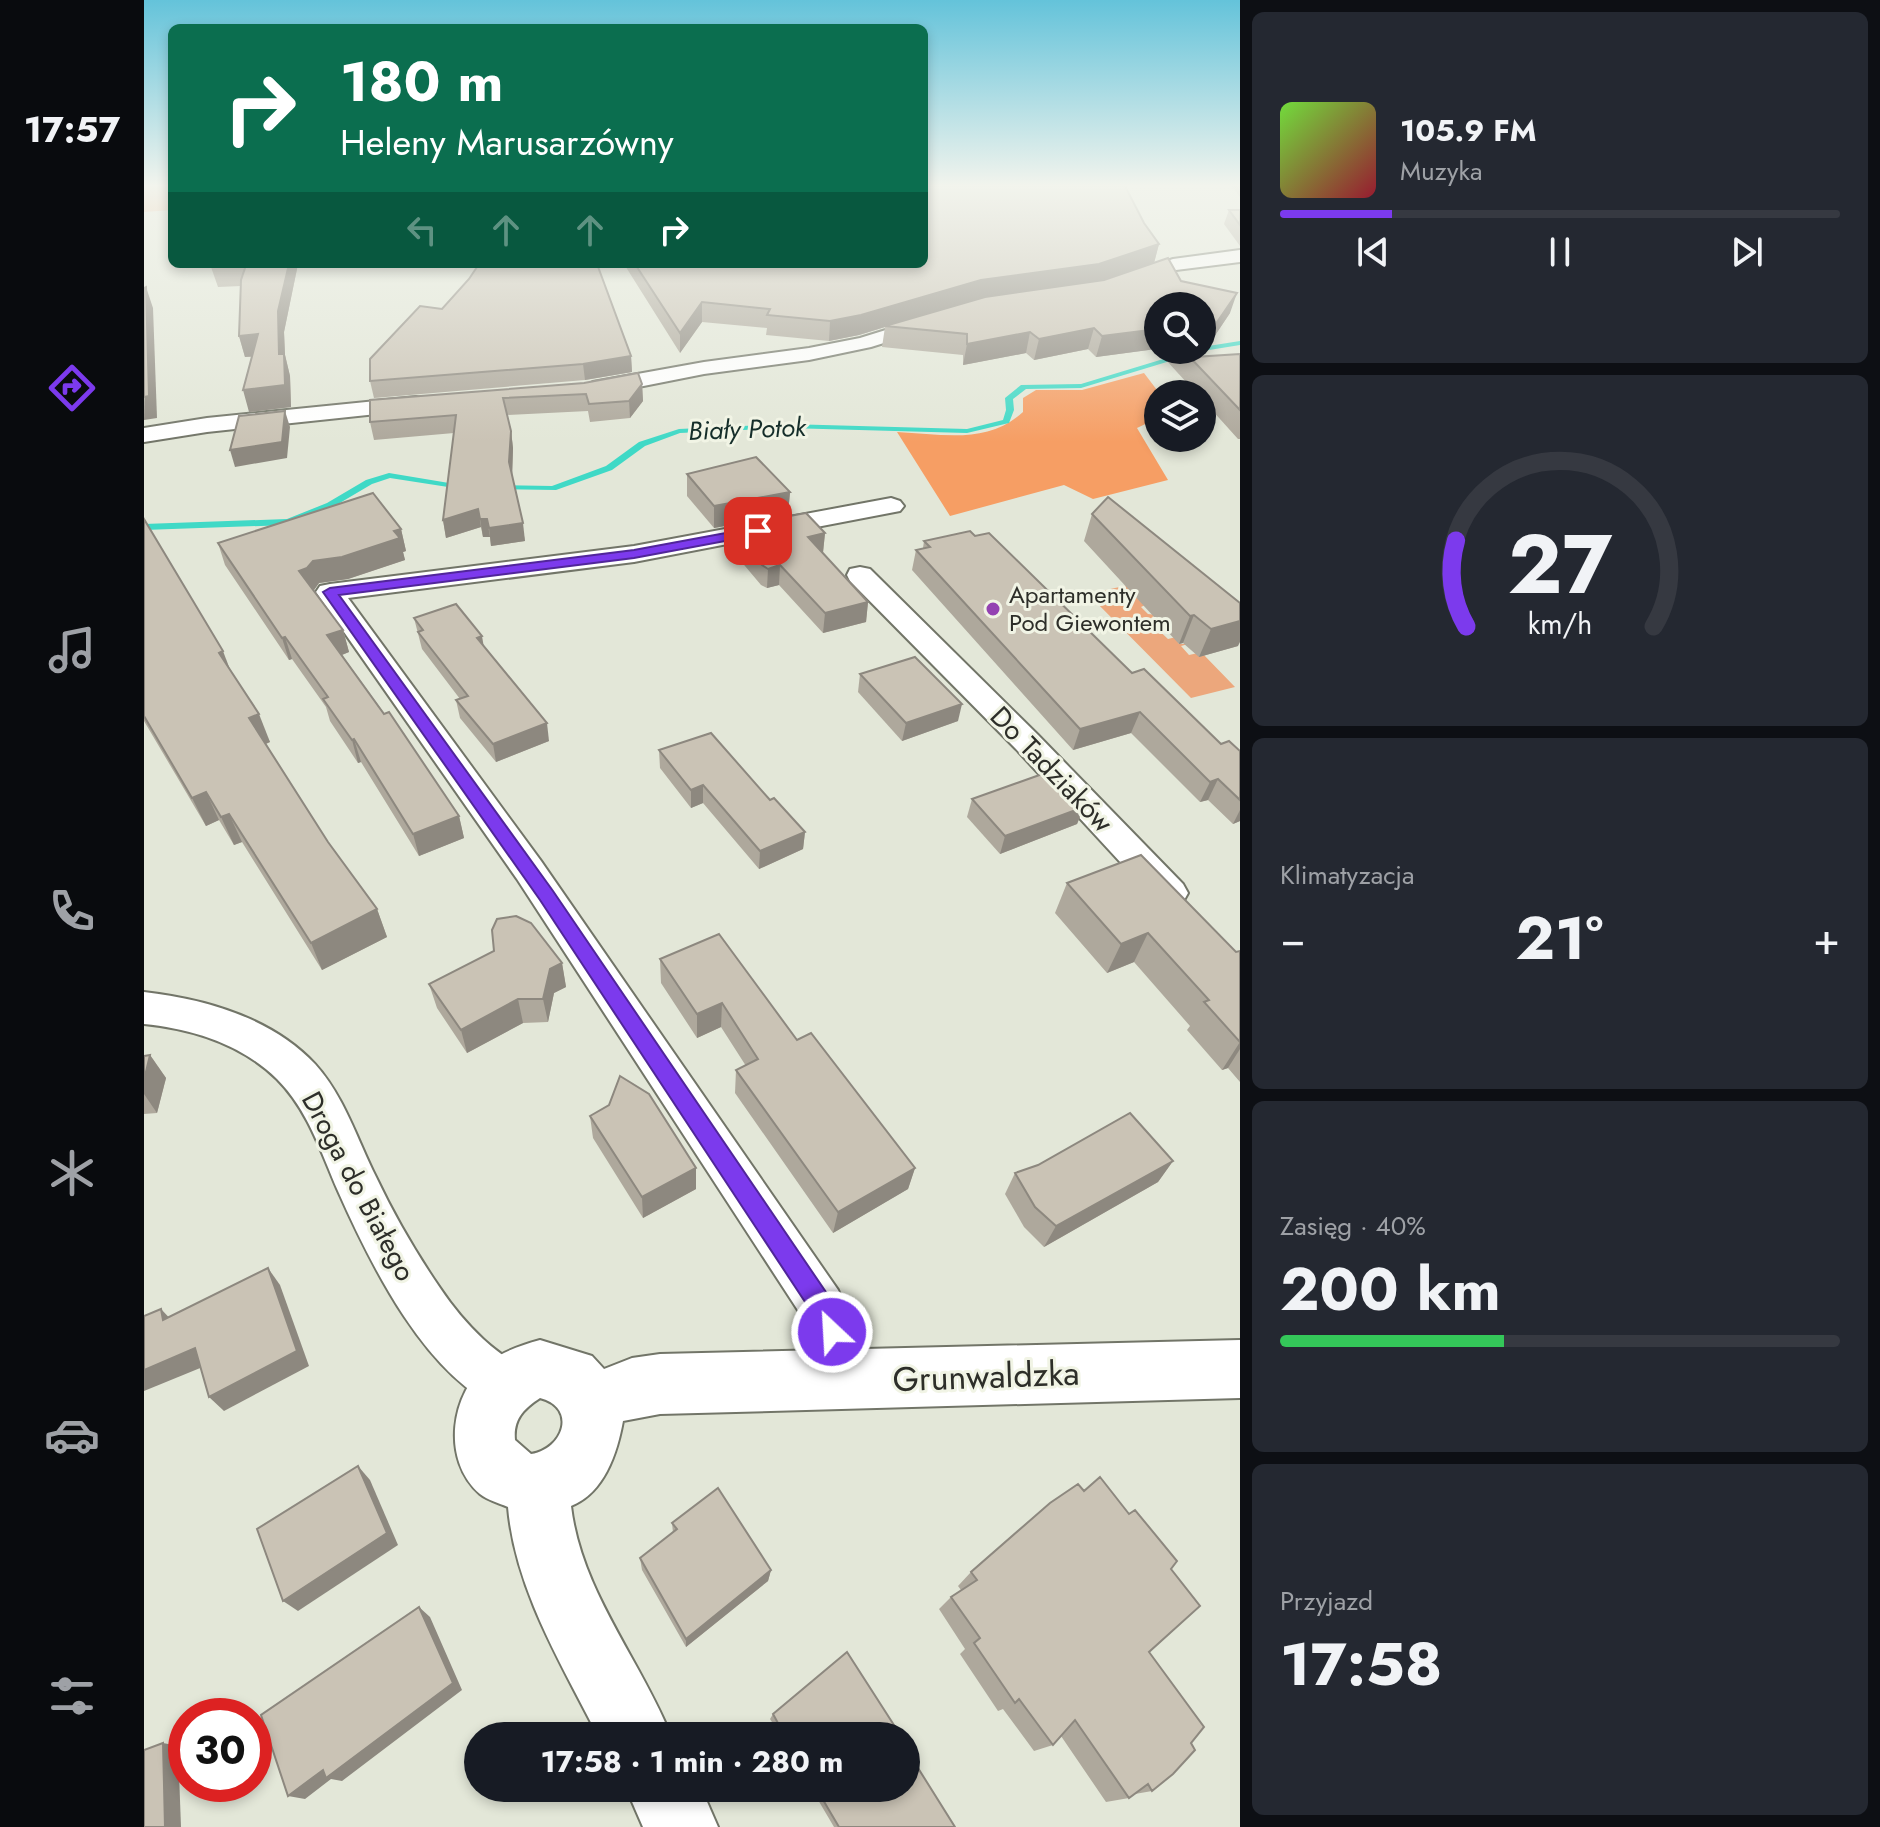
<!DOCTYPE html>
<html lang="pl">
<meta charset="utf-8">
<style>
body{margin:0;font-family:Jost,sans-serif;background:#242831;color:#f1f3f6;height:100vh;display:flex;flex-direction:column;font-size:30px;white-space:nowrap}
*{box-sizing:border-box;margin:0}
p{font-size:26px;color:#9ea1a6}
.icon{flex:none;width:44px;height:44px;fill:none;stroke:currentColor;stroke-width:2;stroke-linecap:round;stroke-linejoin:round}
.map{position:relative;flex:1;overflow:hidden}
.drawer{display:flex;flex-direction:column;gap:12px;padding:12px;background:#0d0f14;width:640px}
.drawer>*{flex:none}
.top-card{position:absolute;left:24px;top:24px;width:760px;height:244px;border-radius:12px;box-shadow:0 4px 12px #0003;background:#0b6e4f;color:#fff;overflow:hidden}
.controls{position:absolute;left:1000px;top:292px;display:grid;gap:16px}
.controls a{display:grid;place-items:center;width:72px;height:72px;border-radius:50%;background:#171b24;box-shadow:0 4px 12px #0003;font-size:40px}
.speed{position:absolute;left:24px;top:1698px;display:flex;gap:16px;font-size:40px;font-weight:700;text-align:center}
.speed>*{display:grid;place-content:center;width:104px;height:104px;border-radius:50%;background:#171b24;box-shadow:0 4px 12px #0003;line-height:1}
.speed .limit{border:12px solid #d22;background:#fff;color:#111}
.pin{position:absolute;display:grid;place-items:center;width:68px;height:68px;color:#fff;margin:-34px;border-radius:16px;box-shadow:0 4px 12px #0006}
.me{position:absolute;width:88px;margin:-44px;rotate:335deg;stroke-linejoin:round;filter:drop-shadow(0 0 6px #0008)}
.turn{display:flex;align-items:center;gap:28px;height:168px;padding:0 40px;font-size:36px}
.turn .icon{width:104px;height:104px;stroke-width:2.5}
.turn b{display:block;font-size:56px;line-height:68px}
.lanes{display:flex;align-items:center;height:76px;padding:0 40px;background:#0003;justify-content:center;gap:40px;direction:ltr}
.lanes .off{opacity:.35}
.big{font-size:60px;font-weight:700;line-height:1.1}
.drawer .tile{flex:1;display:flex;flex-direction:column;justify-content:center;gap:12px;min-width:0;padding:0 28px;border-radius:12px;background:#242831}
.drawer .dial{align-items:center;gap:0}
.dial svg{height:208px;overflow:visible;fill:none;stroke:#363941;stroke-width:7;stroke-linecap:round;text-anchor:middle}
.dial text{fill:#f1f3f6;stroke:none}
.song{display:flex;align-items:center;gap:24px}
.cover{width:96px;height:96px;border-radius:12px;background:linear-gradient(135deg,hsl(100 70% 55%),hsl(350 70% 35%))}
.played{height:8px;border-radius:4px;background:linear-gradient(90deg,#7c3aed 20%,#363941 20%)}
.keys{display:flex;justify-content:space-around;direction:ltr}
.heat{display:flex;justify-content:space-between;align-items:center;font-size:44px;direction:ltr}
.charge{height:12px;border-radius:6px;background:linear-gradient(90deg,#34c759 40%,#363941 0)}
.trip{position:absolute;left:320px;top:1722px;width:456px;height:80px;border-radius:40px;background:#171b24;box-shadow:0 4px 12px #0003;font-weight:700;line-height:80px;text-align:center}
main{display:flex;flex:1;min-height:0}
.menu{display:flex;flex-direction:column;width:144px;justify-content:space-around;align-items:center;background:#090b0e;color:#9ea1a6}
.menu .icon{width:56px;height:56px}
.menu .selected{color:#7c3aed}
.menu b{font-size:36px;color:#f1f3f6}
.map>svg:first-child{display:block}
.green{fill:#eca77c}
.forest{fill:#f69e64}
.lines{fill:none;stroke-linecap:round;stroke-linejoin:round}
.stream{fill:#3fd9c6;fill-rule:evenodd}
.minor-casing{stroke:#727568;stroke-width:4}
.tertiary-casing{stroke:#727568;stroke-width:4}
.minor{fill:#fff;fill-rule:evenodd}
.tertiary{fill:#fff;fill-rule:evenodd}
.wall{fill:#aea89c;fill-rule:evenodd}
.shaded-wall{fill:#8d887f}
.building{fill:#cac3b5;stroke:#8d887f;stroke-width:2}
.route{fill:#7c3aed;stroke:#51269a;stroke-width:2}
.poi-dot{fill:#9442b2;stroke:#f1f4e5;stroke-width:3}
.labels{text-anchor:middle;stroke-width:6;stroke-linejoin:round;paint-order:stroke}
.far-poi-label{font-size:24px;fill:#2d2e29;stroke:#f1f4e5;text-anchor:start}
.far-water-label{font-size:26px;font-style:italic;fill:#152e2a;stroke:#f1f4e5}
.street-label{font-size:28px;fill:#2d2e29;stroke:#f1f4e5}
.near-street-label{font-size:34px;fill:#2d2e29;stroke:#f1f4e5}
</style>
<main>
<nav class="menu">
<b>17:57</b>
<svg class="icon selected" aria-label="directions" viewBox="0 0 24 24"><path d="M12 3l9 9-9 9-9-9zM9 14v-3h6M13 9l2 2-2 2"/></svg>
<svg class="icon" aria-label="music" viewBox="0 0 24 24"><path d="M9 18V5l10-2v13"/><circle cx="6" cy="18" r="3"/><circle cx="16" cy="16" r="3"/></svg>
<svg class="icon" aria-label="phone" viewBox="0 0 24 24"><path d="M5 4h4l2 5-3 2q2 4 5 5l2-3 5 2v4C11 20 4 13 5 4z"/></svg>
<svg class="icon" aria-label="climate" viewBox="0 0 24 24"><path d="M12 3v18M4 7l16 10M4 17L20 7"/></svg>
<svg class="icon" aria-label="car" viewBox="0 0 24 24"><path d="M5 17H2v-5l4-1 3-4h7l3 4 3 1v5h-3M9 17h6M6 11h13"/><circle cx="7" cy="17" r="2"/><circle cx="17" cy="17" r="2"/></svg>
<svg class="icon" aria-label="filters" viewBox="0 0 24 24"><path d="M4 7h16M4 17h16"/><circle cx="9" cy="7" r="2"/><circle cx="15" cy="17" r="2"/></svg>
</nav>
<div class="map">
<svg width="1096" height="1827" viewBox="0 0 1096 1827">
<rect width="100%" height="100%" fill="#e3e7d8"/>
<g class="green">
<polygon points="0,186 28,186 28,210 0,212"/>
<polygon points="1034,574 1003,604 997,607 1004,614 1013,615 1008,617 1015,621 1008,624 1024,639 1032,637 1035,644 1044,644 1037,646 1045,655 1054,653 1056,657 1058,653 1091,687 1047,698 944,594"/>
</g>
<path class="forest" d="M1000,373L1016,394L1014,418L993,428L1024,480L949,499L920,485L806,516L753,432C799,434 843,445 879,412V398L892,390H938Z"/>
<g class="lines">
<g class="stream">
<polygon points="1096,341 1096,345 1059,351 937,388 882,389 869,399 870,410 865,423 823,433 643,428 536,433 501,446 468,470 412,490 355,489 351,487 355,485 408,486 462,466 495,442 535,429 643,424 823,429 859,420 862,410 861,398 877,385 937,384 1049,350 1058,350 1058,347"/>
<polygon points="245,473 317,485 321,487 317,489 246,478 228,484 189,507 144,525 0,530 0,524 143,519 183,503 222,480"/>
</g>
<defs>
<g id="minor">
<polygon points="1096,250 1096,262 1032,270 981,288 971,282 974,278 1029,259"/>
<polygon points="787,316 794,318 797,322 794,326 727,347 665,360 560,374 449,396 438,389 449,382 560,362 665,348 716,338"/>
<polygon points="272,397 280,399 283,404 280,409 63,432 0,442 0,428 63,418"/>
<path d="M747,498L756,501L760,506L756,511L490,562L204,598L397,861L694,1290C709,1323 727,1361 712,1396L695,1403L678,1396C668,1371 668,1344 659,1318L373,879L172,592L176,586L186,584L490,546Z"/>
<polygon points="716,567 726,569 894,735 1039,884 1044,893 1039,902 1026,906 1013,902 872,749 706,581 703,575 706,569"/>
<path d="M0,992C61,999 128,1018 171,1064C200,1096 213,1139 232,1177C250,1215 272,1253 296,1288C308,1306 323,1324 339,1339C358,1357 374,1361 384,1386L377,1403L360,1410C282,1378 227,1265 194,1191C177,1152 164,1110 133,1079C97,1044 49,1029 0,1024Z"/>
</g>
<g id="tertiary">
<path d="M396,1340L448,1356L460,1369L488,1358L516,1354L1096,1340V1398L516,1414L479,1421C473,1454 460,1493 427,1506C437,1591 496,1659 527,1736H454C418,1665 371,1589 364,1507C355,1503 343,1500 336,1494C297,1460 306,1393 345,1362C360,1351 378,1345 396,1340ZM396,1398C434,1408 419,1449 387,1454L371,1440C369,1420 379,1409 396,1398Z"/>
<polygon points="482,1788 557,1788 574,1827 499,1827"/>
</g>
</defs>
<use href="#minor" class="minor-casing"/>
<use href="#tertiary" class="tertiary-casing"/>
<use href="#minor" class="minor"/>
<use href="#tertiary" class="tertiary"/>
</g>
<g class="wall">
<polygon points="1088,186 1096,186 1096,197"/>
<polygon points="1085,210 1096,210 1096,246 1080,224"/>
<path d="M1000,223L1015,244L1010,263L1086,313L1057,356L1096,354V439H1094L1058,399V394H1053L1012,349L952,357L944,349L890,360L882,353L819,365V355L738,347L741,327L715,335L685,341L622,335L623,328L558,322L536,353L480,264H642L668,267ZM1014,306L1058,350H1014Z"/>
<polygon points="68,264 154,264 140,332 141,355 146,376 147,407 105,412 108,357 101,357 95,336 97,286 74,287 67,267"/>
<polygon points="487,356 488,372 441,380 230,398 226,381"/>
<polygon points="498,384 499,401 486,418 446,422 444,411 363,415 367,431 369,448 368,474 381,541 347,546 346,537 339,537 337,527 302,538 299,520 310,433 230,440 226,422 226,400"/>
<polygon points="543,474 646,492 644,514 570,528 543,496"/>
<polygon points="948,514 1094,646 1055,657 1039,643 1035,644 940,541"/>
<polygon points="0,519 86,670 126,742 122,744 184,842 233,909 243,937 178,970 98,842 90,845 75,820 62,826 0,721"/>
<polygon points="586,527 681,533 679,553 724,602 722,622 679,633 635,585 623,588 617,585 585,547"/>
<polygon points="257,529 262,551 259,552 261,560 204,579 175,583 170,590 199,630 205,652 198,655 315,816 320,838 275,856 217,762 214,763 186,721 182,707 148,659 145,660 81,565 74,543"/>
<polygon points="831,536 988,673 1077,744 1096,751 1096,821 1089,824 1064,800 1056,802 987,733 929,750 768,570 772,550 779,548 780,541"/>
<polygon points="270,618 340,647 405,741 352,762 316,718 312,700 316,699 278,649"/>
<polygon points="716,674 814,721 758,741 714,692"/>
<polygon points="515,750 661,832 659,849 615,869 559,803 547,808 516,768"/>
<polygon points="828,799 940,807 933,824 856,854 823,817"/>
<polygon points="923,883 1092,952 1096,951 1096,1082 1084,1068 1078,1070 1043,1030 1046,1026 990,962 963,973 911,913"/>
<polygon points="516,959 653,1040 771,1168 764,1189 689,1233 591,1093 592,1070 602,1066 577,1027 553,1038 517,983"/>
<polygon points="418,963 422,987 410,993 404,1022 379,1023 323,1053 293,1008 285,984"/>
<polygon points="6,1055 22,1078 13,1113 0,1114 0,1056"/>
<polygon points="446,1116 552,1189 499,1218 449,1138"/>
<polygon points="1029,1161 1014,1182 900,1247 880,1227 861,1194 871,1173 894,1165"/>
<polygon points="940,1491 1027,1569 1005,1652 1008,1791 991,1794 985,1798 962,1802 917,1736 909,1745 890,1751 859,1709 854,1711 816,1654 821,1649 795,1609 807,1597 817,1590 814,1586 827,1572"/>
<polygon points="528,1523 627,1570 624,1581 542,1647 498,1570 496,1558 529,1533"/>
<polygon points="629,1714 757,1736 637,1736 626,1719"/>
<polygon points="769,1760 811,1827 690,1827 667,1788 762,1788"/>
</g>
<g class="shaded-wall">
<polygon points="1015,244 1010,263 950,283 741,326 741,327 715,335 685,341 686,321 837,280"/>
<polygon points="145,264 154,264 140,332 141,355 146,376 147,407 105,412 99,390 135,354 134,311"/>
<polygon points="2,287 9,308 13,418 0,420"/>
<polygon points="1093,293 1086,313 1052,364 1049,357 1054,350 1058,350 1058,344"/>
<polygon points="558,302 558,322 536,353 536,333"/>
<polygon points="950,328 944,349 890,360 895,339"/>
<polygon points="1014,329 1014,343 1012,349 952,357 958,336"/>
<polygon points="886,332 882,353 819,365 823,344"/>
<polygon points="114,334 120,355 101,357 95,336"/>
<polygon points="487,356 488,372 441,380 439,364"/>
<polygon points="498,384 499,401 486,418 485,401"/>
<polygon points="141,411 146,427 143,458 91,467 86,450"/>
<polygon points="367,431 369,448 368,480 365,462"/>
<polygon points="646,492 644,514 570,528 570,506"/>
<polygon points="334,509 337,527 302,538 299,520"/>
<polygon points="336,519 343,519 346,537 339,537"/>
<polygon points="379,523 381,541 347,546 345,528"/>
<polygon points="257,529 262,551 259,552 261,560 204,579 175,583 170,590 155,571 169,561"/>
<polygon points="681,533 679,552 663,557 664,537"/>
<polygon points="636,565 635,585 623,588 624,569"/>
<polygon points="724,602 722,622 679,633 681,613"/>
<polygon points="1050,615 1039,643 1035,644 1046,616"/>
<polygon points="1096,620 1096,642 1094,646 1055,657 1067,629"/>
<polygon points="199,630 205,652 190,658 183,635"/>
<polygon points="338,636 341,654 333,638"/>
<polygon points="141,637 148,659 145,660 138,638"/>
<polygon points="79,651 90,680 75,653"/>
<polygon points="818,704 814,721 758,741 762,723"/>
<polygon points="996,712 987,733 929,750 936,729"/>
<polygon points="115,714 126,742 116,746 105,718"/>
<polygon points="403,723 405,741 352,762 349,744"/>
<polygon points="210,739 217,762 214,763 208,740"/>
<polygon points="1074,779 1064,800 1056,802 1066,782"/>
<polygon points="559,785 559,803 547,808 547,790"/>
<polygon points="62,792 75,820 62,826 48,798"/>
<polygon points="940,807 933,824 856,854 861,836"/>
<polygon points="1096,810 1096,821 1089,824"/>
<polygon points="85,814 98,842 90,845 77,817"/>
<polygon points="315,816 320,838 275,856 269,834"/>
<polygon points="661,832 659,849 615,869 616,851"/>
<polygon points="233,909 243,937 178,970 167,943"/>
<polygon points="1004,933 990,962 963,973 977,944"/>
<polygon points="418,963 422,987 410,993 404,1022 399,999 406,969"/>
<polygon points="374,999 379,1023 323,1053 317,1030"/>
<polygon points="578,1003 577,1027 553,1038 553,1014"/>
<polygon points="1096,1042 1096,1049 1084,1068 1078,1070"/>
<polygon points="6,1055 22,1078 13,1113 0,1094 0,1080"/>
<polygon points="1029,1161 1014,1182 900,1247 912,1226"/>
<polygon points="552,1168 552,1189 499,1218 498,1197"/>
<polygon points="771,1168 764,1189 689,1233 694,1212"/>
<polygon points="124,1268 136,1285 165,1366 80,1411 65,1397"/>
<polygon points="17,1309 32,1325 19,1320"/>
<polygon points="51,1348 66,1364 0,1391 0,1370"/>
<polygon points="214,1466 226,1480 254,1545 154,1611 139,1601"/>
<polygon points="627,1570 624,1581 542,1647 542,1639"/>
<polygon points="275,1607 286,1617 318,1690 198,1781 187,1779 161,1799 144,1796"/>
<polygon points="19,1743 34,1746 37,1827 21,1827"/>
</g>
<g class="building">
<polygon points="780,186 981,186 1000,223 1015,244 955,264 837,280 717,315 686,321 623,315 626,309 558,302 536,333 491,264 642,264 668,267 670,264 780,264"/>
<polygon points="1085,210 1096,210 1096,225"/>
<polygon points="1024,258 1037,281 1093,293 1058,344 1058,306 1014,306 1014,329 958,336 950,328 895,339 886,332 823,344 823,334 741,326 841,297 960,280"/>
<polygon points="68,264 145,264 134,311 135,354 140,354 141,385 99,390 114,334 95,336 97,280 102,265 67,267"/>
<polygon points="335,264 453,264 487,356 439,364 226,381 226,359 276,306 298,309 325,279"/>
<polygon points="2,287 5,396 0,397 0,288"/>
<polygon points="1039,350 1054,350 1049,357 1096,354 1096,410"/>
<polygon points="494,373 498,384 485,401 445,404 442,394 359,398 367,431 365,462 379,523 345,528 343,519 336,519 334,509 299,520 312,415 226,422 226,400 440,383"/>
<polygon points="141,411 138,442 86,450 95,416"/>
<polygon points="612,457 646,492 570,506 543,474"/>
<polygon points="229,493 257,529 250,531 256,538 198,557 169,561 163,568 155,571 199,630 183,635 240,714 245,712 315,816 269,834 210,739 208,740 179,699 184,697 141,637 138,638 74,543"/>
<polygon points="964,497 1096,603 1096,621 1067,629 1050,615 1046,616 948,514"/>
<polygon points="662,513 681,533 664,537 724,602 681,613 636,565 624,569 618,565 586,527"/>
<polygon points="0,519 79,651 75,653 115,714 105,718 184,842 233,909 167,943 85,814 77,817 62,792 48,798 0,716"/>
<polygon points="826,531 831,536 845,533 988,673 1000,669 1077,744 1085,741 1096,751 1096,800 1074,779 1066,782 996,712 936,729 772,550 786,547 780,541"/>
<polygon points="312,604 338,636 333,638 403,723 349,744 312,700 324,696 274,632 279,630 270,618"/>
<polygon points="771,657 818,704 762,723 716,674"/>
<polygon points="567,733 626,800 630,798 661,832 616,851 559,785 547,790 515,750"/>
<polygon points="904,772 940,807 861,836 828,799"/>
<polygon points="997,855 1092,952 1096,951 1096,1042 1060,1002 1065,1000 1004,933 977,944 923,883"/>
<polygon points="372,916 387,923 418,963 406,969 399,999 374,999 317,1030 285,984 350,951 348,930 353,919"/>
<polygon points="575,934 653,1040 667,1033 771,1168 694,1212 592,1070 614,1059 578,1003 553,1014 516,959"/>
<polygon points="6,1055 0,1080 0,1056"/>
<polygon points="476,1076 505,1094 552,1168 498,1197 446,1116 465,1105"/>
<polygon points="986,1113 1029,1161 912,1226 891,1207 871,1173 894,1165"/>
<polygon points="124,1268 153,1351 65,1397 51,1348 0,1370 0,1316 17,1309 19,1320"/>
<polygon points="214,1466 243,1533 139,1601 113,1529"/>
<polygon points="956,1477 985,1514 991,1510 1033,1561 1027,1569 1056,1606 1005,1652 1060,1727 1047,1743 1051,1750 1029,1774 1008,1791 1004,1784 985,1798 931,1720 909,1745 875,1699 871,1703 830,1643 836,1638 807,1597 833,1580 827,1572 906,1503 934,1484 940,1491"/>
<polygon points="574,1488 627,1570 542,1639 496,1558 533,1529 528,1523"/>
<polygon points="275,1607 309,1683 182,1778 179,1770 144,1796 117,1715"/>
<polygon points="703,1652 757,1736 641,1736 629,1714"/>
<polygon points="19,1743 21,1827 0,1827 0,1750"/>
<polygon points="762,1743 772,1758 769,1760 811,1827 695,1827 672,1788 762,1788"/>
</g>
<linearGradient id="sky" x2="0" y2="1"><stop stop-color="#64c3da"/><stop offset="0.42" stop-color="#f2f4ed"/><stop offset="1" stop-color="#f2f4ed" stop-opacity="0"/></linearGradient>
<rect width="1096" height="442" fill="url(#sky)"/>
<polygon class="route" points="614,527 619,528 619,534 490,558 195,595 409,891 686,1298 700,1332 697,1341 688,1344 680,1341 669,1314 396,900 179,592 186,588 490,550"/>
<circle class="poi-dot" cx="849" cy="609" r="8"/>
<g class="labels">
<g class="far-poi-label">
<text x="865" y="603">Apartamenty<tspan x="865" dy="28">Pod Giewontem</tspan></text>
</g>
<g class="far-water-label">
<text transform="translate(603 429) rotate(-2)" y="9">Biały Potok</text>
</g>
<g class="street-label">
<text transform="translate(908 769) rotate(46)" y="10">Do Tadziaków</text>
<text transform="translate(215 1186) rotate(62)" y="10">Droga do Białego</text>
</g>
<g class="near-street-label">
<text transform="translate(842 1376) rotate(-2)" y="12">Grunwaldzka</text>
</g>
</g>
</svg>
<div class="controls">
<a><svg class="icon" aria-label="search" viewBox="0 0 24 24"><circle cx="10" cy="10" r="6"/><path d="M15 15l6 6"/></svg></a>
<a><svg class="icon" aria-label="layers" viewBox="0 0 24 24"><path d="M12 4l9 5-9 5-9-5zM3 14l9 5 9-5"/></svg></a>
</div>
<div class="speed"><div class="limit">30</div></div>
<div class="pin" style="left:614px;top:531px;background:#d93025"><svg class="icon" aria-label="arrive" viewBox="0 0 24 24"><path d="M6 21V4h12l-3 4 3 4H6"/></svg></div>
<svg class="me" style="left:688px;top:1332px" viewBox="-20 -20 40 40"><circle r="17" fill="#7c3aed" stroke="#fff" stroke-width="3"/><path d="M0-11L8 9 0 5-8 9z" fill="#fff"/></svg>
<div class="trip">17:58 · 1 min · 280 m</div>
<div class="top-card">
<div class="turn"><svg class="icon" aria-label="right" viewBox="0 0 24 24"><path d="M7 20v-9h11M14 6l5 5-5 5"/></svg><div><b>180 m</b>Heleny Marusarzówny</div></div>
<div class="lanes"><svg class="icon off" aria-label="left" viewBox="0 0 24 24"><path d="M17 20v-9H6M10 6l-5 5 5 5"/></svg><svg class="icon off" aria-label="ahead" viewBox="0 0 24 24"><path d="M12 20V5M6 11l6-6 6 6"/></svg><svg class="icon off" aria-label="ahead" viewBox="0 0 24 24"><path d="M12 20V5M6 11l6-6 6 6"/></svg><svg class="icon" aria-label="right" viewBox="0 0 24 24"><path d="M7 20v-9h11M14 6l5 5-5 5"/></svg></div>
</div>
</div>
<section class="drawer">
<div class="tile">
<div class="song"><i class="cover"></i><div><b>105.9 FM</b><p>Muzyka</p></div></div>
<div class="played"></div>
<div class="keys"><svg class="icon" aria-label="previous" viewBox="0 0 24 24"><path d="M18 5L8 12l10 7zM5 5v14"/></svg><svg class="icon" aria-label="pause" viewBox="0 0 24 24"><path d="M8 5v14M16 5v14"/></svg><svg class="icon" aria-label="next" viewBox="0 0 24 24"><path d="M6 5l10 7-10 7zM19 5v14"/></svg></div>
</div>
<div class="tile dial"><svg viewBox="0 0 100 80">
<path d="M14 69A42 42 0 1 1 86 69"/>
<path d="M14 69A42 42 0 0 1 10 36" stroke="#7c3aed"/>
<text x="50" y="56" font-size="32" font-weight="700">27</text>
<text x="50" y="72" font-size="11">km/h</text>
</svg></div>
<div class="tile"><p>Klimatyzacja</p>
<div class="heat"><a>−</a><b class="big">21°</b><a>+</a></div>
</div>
<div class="tile"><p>Zasięg · 40%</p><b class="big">200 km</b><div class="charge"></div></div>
<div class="tile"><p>Przyjazd</p><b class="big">17:58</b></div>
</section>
</main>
